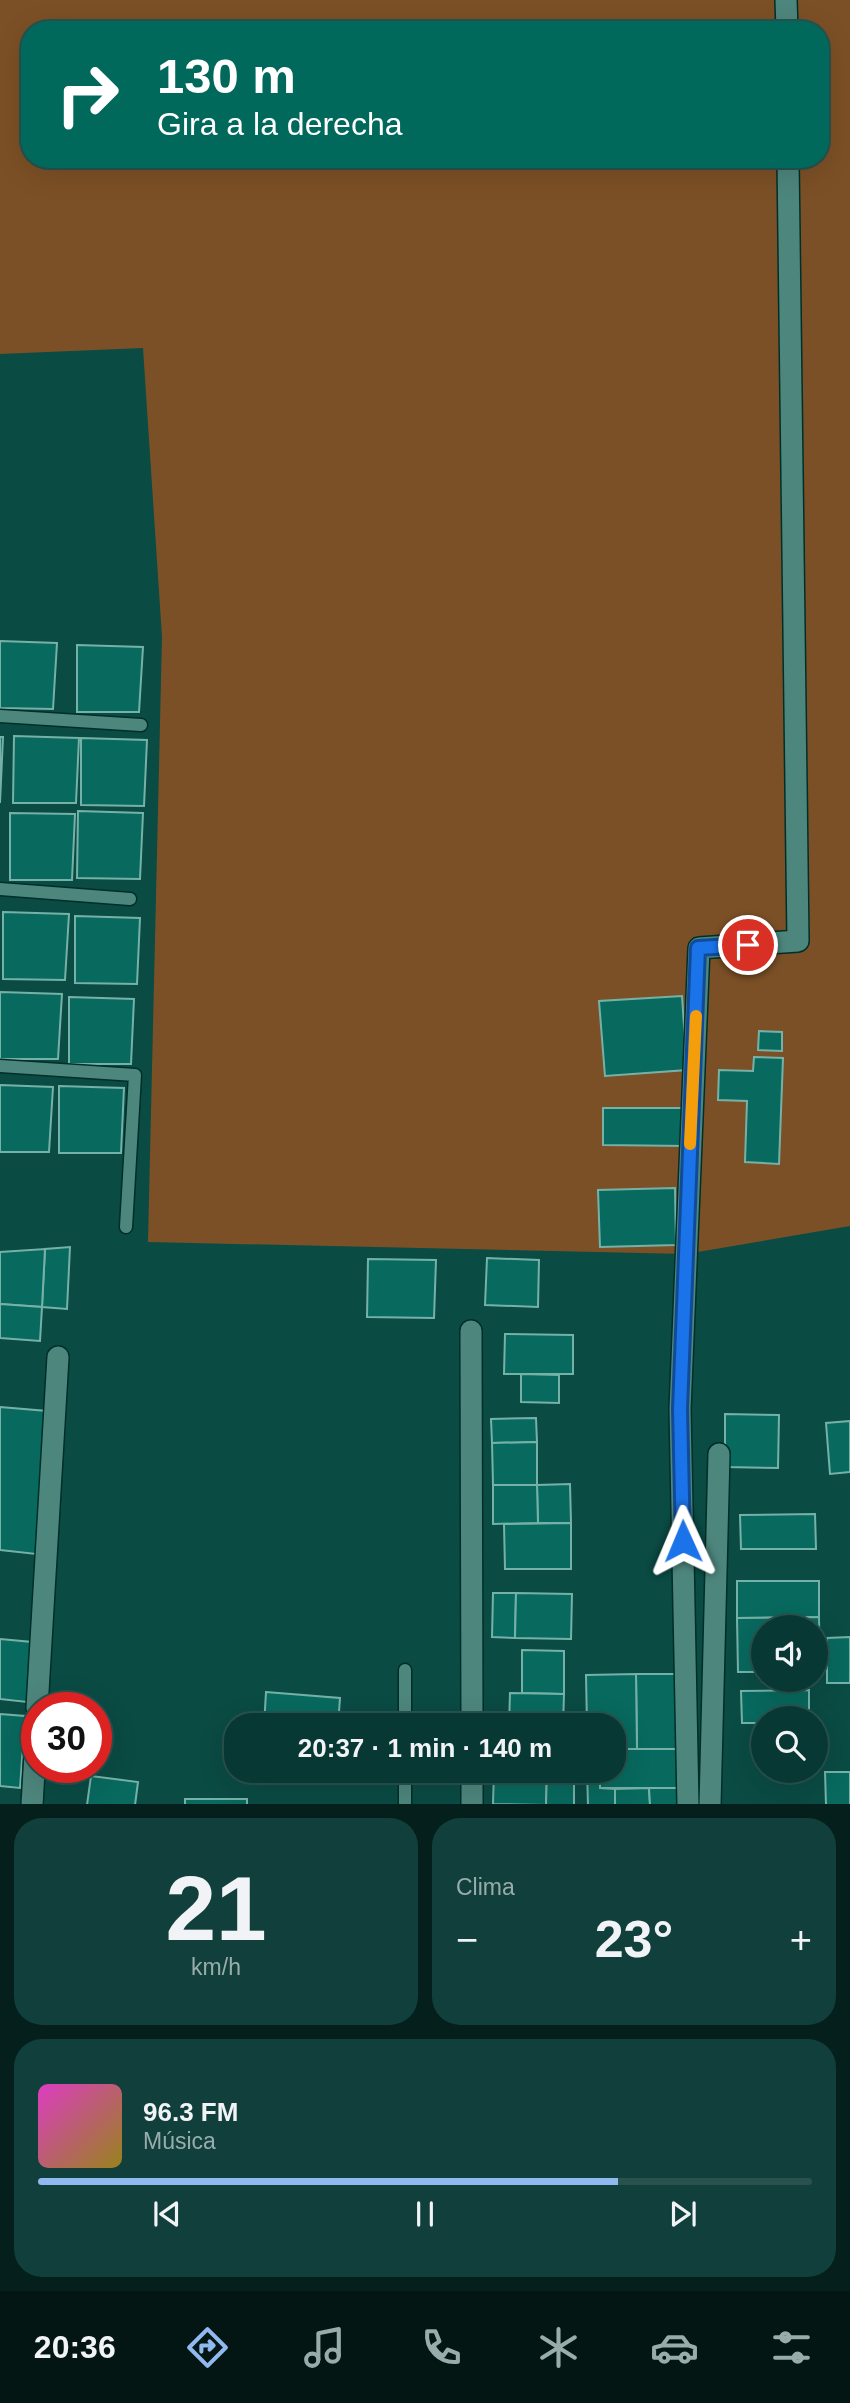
<!DOCTYPE html>
<html lang="es">
<meta charset="utf-8">
<style>
body{margin:0;font-family:Arial,sans-serif;background:#113f3b;color:#f1f3f6;height:100vh;display:flex;flex-direction:column;font-size:26px;white-space:nowrap}
*{box-sizing:border-box;margin:0}
p{font-size:23px;color:#98acac}
.icon{flex:none;width:38px;height:38px;fill:none;stroke:currentColor;stroke-width:2;stroke-linecap:round;stroke-linejoin:round}
.map{position:relative;height:1804px;overflow:hidden}
.panel{display:flex;flex-direction:column;gap:14px;padding:14px;background:#041f1c;flex:1}
.panel>*{flex:none}
.hud{position:absolute;left:21px;top:21px;width:808px;height:147px;border-radius:28px;box-shadow:0 7px 28px #0002,0 0 0 2px #29524e;background:#00695c;color:#fff;overflow:hidden}
.controls{position:absolute;left:751px;top:1615px;display:grid;gap:14px}
.controls a{display:grid;place-items:center;width:77px;height:77px;border-radius:50%;background:#083833;box-shadow:0 7px 28px #0002,0 0 0 2px #29524e;font-size:35px}
.speed{position:absolute;left:21px;top:1692px;display:flex;gap:14px;font-size:35px;font-weight:700;text-align:center}
.speed>*{display:grid;place-content:center;width:91px;height:91px;border-radius:50%;background:#083833;box-shadow:0 7px 28px #0002,0 0 0 2px #29524e;line-height:1}
.speed .limit{border:10px solid #d22;background:#fff;color:#111}
.pin{position:absolute;display:grid;place-items:center;width:60px;height:60px;color:#fff;margin:-30px;border:4px solid #fff;border-radius:50%;box-shadow:0 2px 7px #0007}
.me{position:absolute;width:77px;margin:-38px;rotate:359deg;stroke-linejoin:round;filter:drop-shadow(0 0 5px #0008)}
.turn{display:flex;align-items:center;gap:24px;height:147px;padding:0 21px;font-size:32px}
.turn .icon{width:91px;height:91px;stroke-width:2.5}
.turn b{display:block;font-size:49px;line-height:60px}
.big{font-size:52px;font-weight:700;line-height:1.1}
.panel .tile{flex:1;display:flex;flex-direction:column;justify-content:center;gap:10px;min-width:0;padding:0 24px;border-radius:28px;background:#113f3b}
.panel .dial{align-items:center;gap:0}
.dial b{font-size:91px;line-height:1}
.song{display:flex;align-items:center;gap:21px}
.cover{width:84px;height:84px;border-radius:10px;background:linear-gradient(135deg,hsl(310 70% 55%),hsl(50 70% 35%))}
.played{height:7px;border-radius:4px;background:linear-gradient(90deg,#90b9f0 75%,#29524e 75%)}
.keys{display:flex;justify-content:space-around;direction:ltr}
.heat{display:flex;justify-content:space-between;align-items:center;font-size:38px;direction:ltr}
.panel .tiles{flex:1;display:grid;gap:14px;grid-template-columns:1fr 1fr}
.tile:last-child{grid-column:span 2}
.trip{position:absolute;left:224px;top:1713px;width:402px;height:70px;border-radius:28px;background:#083833;box-shadow:0 7px 28px #0002,0 0 0 2px #29524e;font-weight:700;line-height:70px;text-align:center}
.tabs{display:flex;height:112px;justify-content:space-around;align-items:center;background:#031614;color:#98acac}
.tabs .icon{width:49px;height:49px}
.tabs .active{color:#90b9f0}
.tabs b{font-size:32px;color:#f1f3f6}
.map>svg:first-child{display:block}
.green{fill:#7c5026;fill-rule:evenodd}
.building{fill:#08695e;stroke:#76b1a7;stroke-width:2}
.lines{fill:none;stroke-linecap:round;stroke-linejoin:round}
.lane-casing{stroke:#002f29;stroke-width:15}
.street-casing{stroke:#002f29;stroke-width:24}
.lane{stroke:#4d867d;stroke-width:12}
.street{stroke:#4d867d;stroke-width:21}
.route-casing{stroke:#114b97;stroke-width:18}
.route{stroke:#1a73e8;stroke-width:12}
.slow{stroke:#f59e0b;stroke-width:12}
</style>
<div class="map">
<svg width="850" height="1805" viewBox="0 0 850 1805">
<rect width="100%" height="100%" fill="#0a4b44"/>
<path class="green" d="M0,0H850V1226L686,1254L148,1242L162,637L143,348L0,354ZM30,30H821V159H30Z"/>
<g class="building">
<polygon points="0,641 57,643 53,709 0,708"/>
<polygon points="77,645 143,647 139,712 77,712"/>
<polygon points="14,736 79,738 76,803 13,803"/>
<polygon points="0,737 3,737 0,803"/>
<polygon points="81,738 147,740 144,806 81,805"/>
<polygon points="78,811 143,813 140,879 77,878"/>
<polygon points="10,813 75,814 72,880 10,880"/>
<polygon points="3,912 69,914 65,980 3,979"/>
<polygon points="75,916 140,918 137,984 75,983"/>
<polygon points="0,992 62,994 58,1059 0,1059"/>
<polygon points="682,996 687,1070 605,1076 599,1001"/>
<polygon points="69,997 134,999 131,1064 69,1064"/>
<polygon points="759,1031 782,1032 782,1051 758,1050"/>
<polygon points="754,1057 783,1058 779,1164 745,1162 747,1101 718,1100 719,1070 753,1071"/>
<polygon points="0,1085 53,1087 49,1152 0,1152"/>
<polygon points="59,1086 124,1088 121,1153 59,1153"/>
<polygon points="603,1108 687,1108 687,1146 603,1145"/>
<polygon points="675,1188 676,1245 600,1247 598,1190"/>
<polygon points="70,1247 67,1309 42,1307 45,1249"/>
<polygon points="45,1249 42,1307 0,1304 0,1252"/>
<polygon points="487,1258 539,1260 538,1307 485,1305"/>
<polygon points="368,1259 436,1260 434,1318 367,1317"/>
<polygon points="0,1304 42,1307 40,1341 0,1338"/>
<polygon points="505,1334 573,1335 573,1374 504,1374"/>
<polygon points="521,1374 559,1375 559,1403 521,1402"/>
<polygon points="0,1407 47,1411 36,1554 0,1550"/>
<polygon points="725,1414 779,1415 778,1468 725,1467"/>
<polygon points="536,1418 537,1442 492,1443 491,1419"/>
<polygon points="850,1421 850,1472 830,1474 826,1423"/>
<polygon points="537,1442 537,1485 493,1485 492,1443"/>
<polygon points="570,1484 571,1523 538,1523 537,1485"/>
<polygon points="493,1485 537,1485 538,1523 493,1524"/>
<polygon points="815,1514 816,1549 741,1549 740,1515"/>
<polygon points="571,1523 571,1569 505,1569 504,1524"/>
<polygon points="737,1581 819,1581 819,1617 737,1618"/>
<polygon points="493,1593 516,1593 515,1638 492,1637"/>
<polygon points="516,1593 572,1594 571,1639 515,1638"/>
<polygon points="819,1617 820,1672 816,1672 816,1628 763,1628 763,1672 738,1672 737,1618"/>
<polygon points="850,1637 850,1683 827,1683 827,1638"/>
<polygon points="0,1639 32,1642 27,1702 0,1699"/>
<polygon points="522,1650 564,1651 564,1694 522,1693"/>
<polygon points="636,1674 678,1674 679,1749 637,1749"/>
<polygon points="636,1674 637,1749 614,1749 614,1726 587,1726 586,1675"/>
<polygon points="809,1690 809,1718 763,1718 763,1723 742,1723 741,1691"/>
<polygon points="266,1692 340,1698 338,1726 264,1726"/>
<polygon points="510,1693 564,1694 563,1726 509,1726"/>
<polygon points="0,1714 25,1716 20,1788 0,1786"/>
<polygon points="614,1749 679,1749 680,1788 600,1788 600,1771 614,1771"/>
<polygon points="494,1771 547,1771 546,1805 493,1804"/>
<polygon points="547,1771 574,1771 574,1805 546,1805"/>
<polygon points="587,1771 600,1771 600,1788 615,1789 615,1805 588,1805"/>
<polygon points="825,1772 850,1772 850,1805 826,1805"/>
<polygon points="91,1776 138,1782 135,1805 87,1805"/>
<polygon points="649,1788 650,1805 615,1805 615,1789"/>
<polygon points="649,1788 680,1788 680,1805 650,1805"/>
<rect x="185" y="1799" width="62" height="6"/>
</g>
<g class="lines">
<defs>
<g id="lane">
<polyline points="0,716 141,725"/>
<polyline points="0,889 130,899"/>
<polyline points="0,1066 135,1075 126,1227"/>
<polyline points="405,1670 405,1726"/>
<polyline points="405,1771 405,1805"/>
</g>
<g id="street">
<polyline points="786,0 787,30"/>
<polyline points="471,1331 472,1726"/>
<polyline points="37,1708 58,1357"/>
<polyline points="472,1771 472,1805"/>
<polyline points="32,1805 37,1719"/>
<polyline points="688,1805 680,1409 699,948 798,941 788,159"/>
<polyline points="710,1805 719,1454"/>
</g>
</defs>
<use href="#lane" class="lane-casing"/>
<use href="#street" class="street-casing"/>
<use href="#lane" class="lane"/>
<use href="#street" class="street"/>
</g>
<g class="lines">
<defs>
<polyline id="route" points="683,1541 680,1409 698,948 748,945"/>
</defs>
<use href="#route" class="route-casing"/>
<use href="#route" class="route"/>
<polyline class="slow" points="690,1144 696,1016"/>
</g>
</svg>
<div class="controls">
<a><svg class="icon" aria-label="sound" viewBox="0 0 24 24"><path d="M4 9h4l5-4v14l-5-4H4zM17 9q2 3 0 6"/></svg></a>
<a><svg class="icon" aria-label="search" viewBox="0 0 24 24"><circle cx="10" cy="10" r="6"/><path d="M15 15l6 6"/></svg></a>
</div>
<div class="speed"><div class="limit">30</div></div>
<div class="pin" style="left:748px;top:945px;background:#d93025"><svg class="icon" aria-label="arrive" viewBox="0 0 24 24"><path d="M6 21V4h12l-3 4 3 4H6"/></svg></div>
<svg class="me" style="left:683px;top:1541px" viewBox="-20 -20 40 40"><path d="M0-17L14 15 0 8-14 15z" fill="#1a73e8" stroke="#fff" stroke-width="4"/></svg>
<div class="trip">20:37 · 1 min · 140 m</div>
<div class="hud">
<div class="turn"><svg class="icon" aria-label="right" viewBox="0 0 24 24"><path d="M7 20v-9h11M14 6l5 5-5 5"/></svg><div><b>130 m</b>Gira a la derecha</div></div>
</div>
</div>
<section class="panel">
<div class="tiles">
<div class="tile dial"><b>21</b><p>km/h</p></div>
<div class="tile"><p>Clima</p>
<div class="heat"><a>−</a><b class="big">23°</b><a>+</a></div>
</div>
<div class="tile">
<div class="song"><i class="cover"></i><div><b>96.3 FM</b><p>Música</p></div></div>
<div class="played"></div>
<div class="keys"><svg class="icon" aria-label="previous" viewBox="0 0 24 24"><path d="M18 5L8 12l10 7zM5 5v14"/></svg><svg class="icon" aria-label="pause" viewBox="0 0 24 24"><path d="M8 5v14M16 5v14"/></svg><svg class="icon" aria-label="next" viewBox="0 0 24 24"><path d="M6 5l10 7-10 7zM19 5v14"/></svg></div>
</div>
</div>
</section>
<nav class="tabs">
<b>20:36</b>
<svg class="icon active" aria-label="directions" viewBox="0 0 24 24"><path d="M12 3l9 9-9 9-9-9zM9 14v-3h6M13 9l2 2-2 2"/></svg>
<svg class="icon" aria-label="music" viewBox="0 0 24 24"><path d="M9 18V5l10-2v13"/><circle cx="6" cy="18" r="3"/><circle cx="16" cy="16" r="3"/></svg>
<svg class="icon" aria-label="phone" viewBox="0 0 24 24"><path d="M5 4h4l2 5-3 2q2 4 5 5l2-3 5 2v4C11 20 4 13 5 4z"/></svg>
<svg class="icon" aria-label="climate" viewBox="0 0 24 24"><path d="M12 3v18M4 7l16 10M4 17L20 7"/></svg>
<svg class="icon" aria-label="car" viewBox="0 0 24 24"><path d="M5 17H2v-5l4-1 3-4h7l3 4 3 1v5h-3M9 17h6M6 11h13"/><circle cx="7" cy="17" r="2"/><circle cx="17" cy="17" r="2"/></svg>
<svg class="icon" aria-label="filters" viewBox="0 0 24 24"><path d="M4 7h16M4 17h16"/><circle cx="9" cy="7" r="2"/><circle cx="15" cy="17" r="2"/></svg>
</nav>
